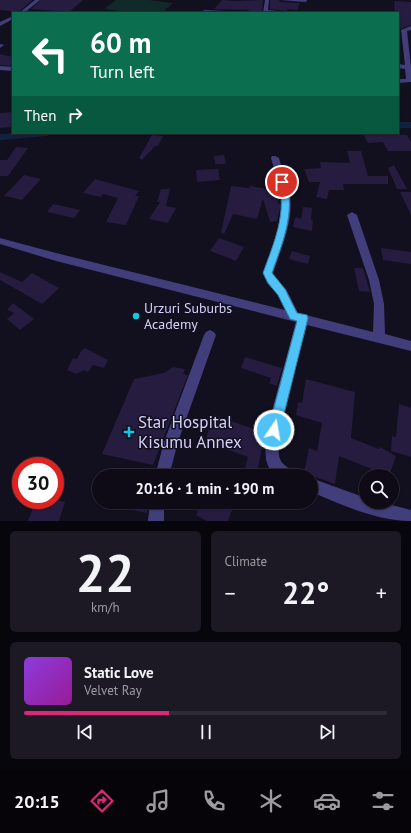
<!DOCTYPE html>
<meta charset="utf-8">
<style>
body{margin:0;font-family:"PT Sans",sans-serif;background:#1c1924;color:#f1f3f6;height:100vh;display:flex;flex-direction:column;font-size:15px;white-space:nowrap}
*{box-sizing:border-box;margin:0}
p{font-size:13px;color:#9b9ba1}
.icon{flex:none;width:22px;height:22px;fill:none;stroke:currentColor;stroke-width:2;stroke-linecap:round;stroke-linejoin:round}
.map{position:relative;height:521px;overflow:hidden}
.sheet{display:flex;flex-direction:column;gap:10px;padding:10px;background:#08060d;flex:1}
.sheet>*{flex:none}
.banner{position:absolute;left:12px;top:12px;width:387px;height:122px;border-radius:0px;box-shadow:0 1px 3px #0004,0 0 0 1px #2e2b36;background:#0b6e4f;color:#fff;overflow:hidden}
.tools{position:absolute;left:359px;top:469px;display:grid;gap:8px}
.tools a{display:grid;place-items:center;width:40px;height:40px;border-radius:50%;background:#0e0b17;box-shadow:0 1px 3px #0004,0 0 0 1px #2e2b36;font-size:20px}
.speed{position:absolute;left:12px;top:457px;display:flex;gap:8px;font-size:20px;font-weight:700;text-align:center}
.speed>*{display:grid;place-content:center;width:52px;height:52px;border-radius:50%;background:#0e0b17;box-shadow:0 1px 3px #0004,0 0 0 1px #2e2b36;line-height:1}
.speed .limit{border:6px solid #d22;background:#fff;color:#111}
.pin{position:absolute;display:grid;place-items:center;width:34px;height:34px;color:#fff;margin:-17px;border:2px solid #fff;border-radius:50%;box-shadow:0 1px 4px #0007}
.me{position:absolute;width:44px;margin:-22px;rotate:12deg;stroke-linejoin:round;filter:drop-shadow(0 0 3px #0008)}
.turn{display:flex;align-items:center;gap:14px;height:84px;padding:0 12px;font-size:18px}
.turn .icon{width:52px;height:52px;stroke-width:2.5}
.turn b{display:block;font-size:28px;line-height:34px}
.then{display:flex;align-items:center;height:38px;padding:0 12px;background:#0003;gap:8px;font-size:15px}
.big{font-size:30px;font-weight:600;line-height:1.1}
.sheet .card{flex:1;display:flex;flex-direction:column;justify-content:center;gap:6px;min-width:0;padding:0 14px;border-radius:6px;background:#1c1924}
.sheet .dial{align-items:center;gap:0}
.dial b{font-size:52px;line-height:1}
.song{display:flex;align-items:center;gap:12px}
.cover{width:48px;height:48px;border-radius:6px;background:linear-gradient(135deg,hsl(270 70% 55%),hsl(300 70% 35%))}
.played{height:4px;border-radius:2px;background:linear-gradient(90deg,#db2777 40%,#2e2b36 40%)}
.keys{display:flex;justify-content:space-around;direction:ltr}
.heat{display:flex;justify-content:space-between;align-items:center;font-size:22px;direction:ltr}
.sheet .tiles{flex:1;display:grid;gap:10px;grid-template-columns:1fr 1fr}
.card:last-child{grid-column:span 2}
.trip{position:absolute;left:92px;top:469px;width:226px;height:40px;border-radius:20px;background:#0e0b17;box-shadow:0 1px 3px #0004,0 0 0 1px #2e2b36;font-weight:600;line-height:40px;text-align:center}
.tabs{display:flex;height:64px;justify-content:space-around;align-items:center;background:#060409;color:#9b9ba1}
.tabs .icon{width:28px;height:28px}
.tabs .current{color:#db2777}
.tabs b{font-size:18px;color:#f1f3f6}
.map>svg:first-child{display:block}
.green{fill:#122929}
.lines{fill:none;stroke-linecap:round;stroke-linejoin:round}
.canal{fill:#112241;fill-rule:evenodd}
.building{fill:#251c3f}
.street{fill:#423d7b;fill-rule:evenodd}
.route{fill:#4fc3f7;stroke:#337fa1}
.poi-dot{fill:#13c8e5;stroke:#120f1f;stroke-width:1.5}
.labels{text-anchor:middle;stroke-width:3;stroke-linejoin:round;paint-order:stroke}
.poi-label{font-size:14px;fill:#d7d1fb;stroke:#120f1f;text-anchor:start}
.near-poi-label{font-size:17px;fill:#d7d1fb;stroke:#120f1f;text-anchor:start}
</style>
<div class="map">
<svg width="411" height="521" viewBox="0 0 411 521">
<rect width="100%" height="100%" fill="#120f1f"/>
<polygon class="green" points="116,0 149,0 173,3 162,13 135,13 104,9"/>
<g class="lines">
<g class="canal">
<rect x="398" y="122" width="13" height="6"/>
<polygon points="16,133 51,133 47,136 0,140 0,134"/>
</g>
</g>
<g class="building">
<polygon points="0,0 33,0 18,12 0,10"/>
<polygon points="41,0 83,0 69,12 31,9"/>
<polygon points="222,0 235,1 263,0 262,12 254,13 248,10 214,9"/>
<polygon points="270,0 279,0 280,2 300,3 297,10 287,9 287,11 270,9"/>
<polygon points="394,1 411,2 411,25 400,29 400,33 398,33 398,13 395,13"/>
<polygon points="0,54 13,57 13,66 0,65"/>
<polygon points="13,112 13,127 0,128 0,113"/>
<polygon points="363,134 407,135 411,142 411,151 388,151 383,142 368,143"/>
<polygon points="152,135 163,136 158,146 155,146 142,160 139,158"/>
<polygon points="16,147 28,148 8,176 0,176 0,160 7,160"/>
<polygon points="347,151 361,151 368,176 388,176 388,184 343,184 344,190 329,190 327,199 316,197 320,182 309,182 304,169 321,168 320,162 350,163"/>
<polygon points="224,155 226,164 215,164 214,156"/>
<polygon points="394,165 407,189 397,189 388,168"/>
<polygon points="218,169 220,180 197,182 196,170"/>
<polygon points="24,175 41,179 22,200 4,196"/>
<polygon points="95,179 139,191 135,196 139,196 126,225 106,222 118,198 103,194 101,197 83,193"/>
<polygon points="231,186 249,188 250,186 280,191 278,204 281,204 277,221 270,222 263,199 257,219 233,214 224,234 221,233"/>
<polygon points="169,188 170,189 166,206 176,208 168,223 149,219 160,202 157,202 161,189 168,189"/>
<polygon points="400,192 411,192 411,215"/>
<polygon points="53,204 80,210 74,218 47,212"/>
<polygon points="303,207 312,208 311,220 313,221 312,231 293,227 295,217 301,219"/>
<polygon points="219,238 244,247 236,261 210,251"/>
<polygon points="381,248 411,252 411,264 383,260"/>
<polygon points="292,251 310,256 308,264 289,259"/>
<polygon points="354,268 363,268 370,292 359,291"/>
<polygon points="0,272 22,282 32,273 59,288 42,304 0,280"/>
<polygon points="13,303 34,319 20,330 7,319 14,313 7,310"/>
<polygon points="85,348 108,360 104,368 93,365 88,372 84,370 76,374 67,370 73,358 77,359 81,351"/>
<polygon points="245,357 282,368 277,386 269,383 271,378 241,368"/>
<polygon points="173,367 185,369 183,374 188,375 153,465 102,454 134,379 164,373"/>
<polygon points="306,379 355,392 351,438 379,449 380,447 396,456 389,476 369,476 372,469 339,456 335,484 304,473 309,448 317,451 322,423 296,415 298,402 302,403"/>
<polygon points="399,404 411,408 411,457 391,451 392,436 396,437"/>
<polygon points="214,415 265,433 258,468 269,472 273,476 243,476 248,457 205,441"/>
<polygon points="36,500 55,500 65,502 59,521 28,521"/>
<polygon points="132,502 148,502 147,513 131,510"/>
<polygon points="177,502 235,502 228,521 207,521 196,515 198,511 177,503"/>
</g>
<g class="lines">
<g class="street">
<polygon points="35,0 40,0 24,13 19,13"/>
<polygon points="265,0 269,0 268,10 295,13 263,13"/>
<polygon points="280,0 307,0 307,1 305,2"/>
<polygon points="204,10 248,12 250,13 202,12"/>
<polygon points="13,16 13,19 0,26 0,22"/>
<polygon points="411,26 411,30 407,31 411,67 411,82 398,83 398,79 406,79 405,69 398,68 398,64 405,65 401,30"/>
<polygon points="0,44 4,45 0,48"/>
<polygon points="0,66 13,67 13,71 0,70"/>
<path d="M272,156H275L279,158C282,170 289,182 290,194C294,221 281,248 273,273L275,278L286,289L298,313L373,332L374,304L369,280L347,215L352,212L357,215L379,280L384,304L385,334L411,341V351L307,325C301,348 272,441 280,459C283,467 293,468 296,476H275L270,471L266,460L265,442L270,418L296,322L56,261L0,244V238L56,253L285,310L278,295L267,283L263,273C271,248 285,221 282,194C280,182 274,170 271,158Z"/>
<polygon points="210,330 214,332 216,335 178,442 169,476 155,476 164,442 204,335 206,332"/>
<path d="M311,478L366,498V502H380L411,510V521C376,521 343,505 311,492Z"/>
<polygon points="150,502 164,502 164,521 148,521"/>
</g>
</g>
<path class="route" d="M280,180H285L286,182C296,212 282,244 272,273L285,289L297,313L307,315L308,318L279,434L274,436L270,434L268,430L297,321L290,319L278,295L268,283L263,273C273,245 288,212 278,182Z"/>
<g class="poi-dot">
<circle cx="136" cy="316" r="4"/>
<path d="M127 426h4v4h4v4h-4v4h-4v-4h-4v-4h4z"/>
</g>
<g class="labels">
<g class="poi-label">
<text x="144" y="313">Urzuri Suburbs<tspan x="144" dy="16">Academy</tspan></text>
</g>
<g class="near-poi-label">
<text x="138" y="428">Star Hospital<tspan x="138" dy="20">Kisumu Annex</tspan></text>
</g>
</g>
</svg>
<div class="tools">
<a><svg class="icon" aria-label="search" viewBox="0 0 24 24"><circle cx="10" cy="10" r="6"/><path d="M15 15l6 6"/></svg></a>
</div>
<div class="speed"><div class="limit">30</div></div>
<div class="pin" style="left:282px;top:182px;background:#d93025"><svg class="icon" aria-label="arrive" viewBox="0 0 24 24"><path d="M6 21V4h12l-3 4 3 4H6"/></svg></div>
<svg class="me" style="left:274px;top:430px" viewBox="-20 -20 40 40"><circle r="17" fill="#4fc3f7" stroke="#fff" stroke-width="3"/><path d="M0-11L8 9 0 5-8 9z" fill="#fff"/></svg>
<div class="trip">20:16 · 1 min · 190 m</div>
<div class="banner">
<div class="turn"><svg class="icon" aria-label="left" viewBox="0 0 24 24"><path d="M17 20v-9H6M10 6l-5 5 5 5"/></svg><div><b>60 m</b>Turn left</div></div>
<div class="then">Then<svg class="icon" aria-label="right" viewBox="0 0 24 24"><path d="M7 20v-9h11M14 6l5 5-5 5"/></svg></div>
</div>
</div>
<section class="sheet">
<div class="tiles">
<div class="card dial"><b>22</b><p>km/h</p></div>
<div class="card"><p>Climate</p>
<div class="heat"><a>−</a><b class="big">22°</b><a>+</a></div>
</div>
<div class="card">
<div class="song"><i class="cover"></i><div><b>Static Love</b><p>Velvet Ray</p></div></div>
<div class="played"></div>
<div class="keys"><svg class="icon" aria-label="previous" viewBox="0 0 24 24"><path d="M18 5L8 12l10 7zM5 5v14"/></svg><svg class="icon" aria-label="pause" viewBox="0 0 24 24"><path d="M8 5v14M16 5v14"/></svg><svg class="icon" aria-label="next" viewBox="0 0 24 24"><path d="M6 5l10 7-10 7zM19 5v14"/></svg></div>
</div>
</div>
</section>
<nav class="tabs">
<b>20:15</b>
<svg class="icon current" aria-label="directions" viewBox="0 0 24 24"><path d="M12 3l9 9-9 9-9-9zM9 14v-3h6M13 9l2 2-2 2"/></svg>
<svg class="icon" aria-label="music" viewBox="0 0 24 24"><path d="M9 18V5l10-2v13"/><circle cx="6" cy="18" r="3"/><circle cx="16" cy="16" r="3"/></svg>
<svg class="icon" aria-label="phone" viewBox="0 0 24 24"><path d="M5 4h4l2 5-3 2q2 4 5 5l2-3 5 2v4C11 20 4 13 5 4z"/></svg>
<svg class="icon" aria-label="climate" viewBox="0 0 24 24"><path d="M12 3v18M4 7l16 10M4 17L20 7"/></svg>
<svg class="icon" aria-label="car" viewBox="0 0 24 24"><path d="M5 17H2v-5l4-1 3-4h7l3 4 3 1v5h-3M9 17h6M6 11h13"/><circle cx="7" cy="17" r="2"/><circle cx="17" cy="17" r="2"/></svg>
<svg class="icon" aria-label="filters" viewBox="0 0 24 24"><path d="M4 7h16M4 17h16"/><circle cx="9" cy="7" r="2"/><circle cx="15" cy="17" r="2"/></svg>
</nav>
